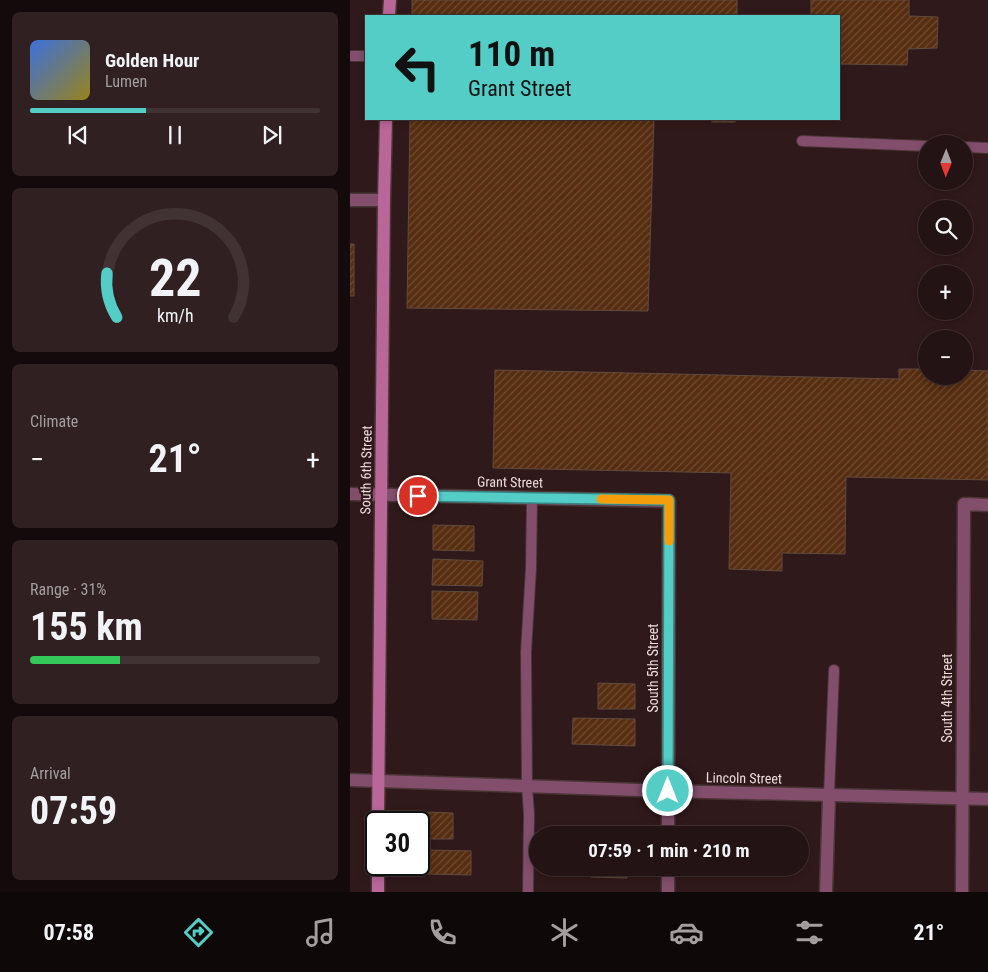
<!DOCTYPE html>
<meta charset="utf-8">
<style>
body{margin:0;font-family:"Roboto Condensed",sans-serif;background:#302022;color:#f1f3f6;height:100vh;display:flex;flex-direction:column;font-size:19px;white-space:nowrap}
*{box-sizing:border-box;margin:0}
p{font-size:16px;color:#a39ea0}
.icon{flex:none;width:28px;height:28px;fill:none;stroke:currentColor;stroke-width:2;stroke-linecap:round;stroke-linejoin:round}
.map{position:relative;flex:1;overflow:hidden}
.sheet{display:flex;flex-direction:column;gap:12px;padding:12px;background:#140a0b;width:350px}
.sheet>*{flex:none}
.hud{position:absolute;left:15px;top:15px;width:475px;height:105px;border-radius:0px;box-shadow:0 2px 8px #0003,0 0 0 1px #413234;background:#54cdc7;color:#111;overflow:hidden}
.needle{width:32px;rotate:181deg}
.buttons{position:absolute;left:568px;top:135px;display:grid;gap:10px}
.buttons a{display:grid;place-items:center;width:55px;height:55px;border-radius:50%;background:#241314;box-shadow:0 2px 8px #0003,0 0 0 1px #413234;font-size:25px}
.speed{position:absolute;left:15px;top:811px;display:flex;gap:10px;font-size:25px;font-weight:700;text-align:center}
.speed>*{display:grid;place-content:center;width:65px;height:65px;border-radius:50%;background:#241314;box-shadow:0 2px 8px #0003,0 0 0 1px #413234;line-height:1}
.speed .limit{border:2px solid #111;border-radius:8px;background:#fff;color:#111}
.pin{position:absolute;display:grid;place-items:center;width:42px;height:42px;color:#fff;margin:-21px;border:2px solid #fff;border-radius:50%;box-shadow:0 1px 5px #0007}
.me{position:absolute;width:55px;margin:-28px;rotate:0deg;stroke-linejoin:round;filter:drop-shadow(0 0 4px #0008)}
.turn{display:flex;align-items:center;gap:18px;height:105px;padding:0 20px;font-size:22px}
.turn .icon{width:65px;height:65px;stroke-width:2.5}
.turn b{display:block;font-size:35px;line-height:42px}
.big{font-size:38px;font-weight:700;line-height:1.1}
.sheet .tile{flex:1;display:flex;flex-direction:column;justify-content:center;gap:8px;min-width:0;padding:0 18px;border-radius:8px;background:#302022}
.sheet .dial{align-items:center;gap:0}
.dial svg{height:130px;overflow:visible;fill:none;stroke:#413234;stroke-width:7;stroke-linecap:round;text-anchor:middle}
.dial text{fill:#f1f3f6;stroke:none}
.song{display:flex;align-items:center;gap:15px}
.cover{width:60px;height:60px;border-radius:8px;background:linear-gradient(135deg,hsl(220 70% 55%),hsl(50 70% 35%))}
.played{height:5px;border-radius:2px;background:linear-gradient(90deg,#54cdc7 40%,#413234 40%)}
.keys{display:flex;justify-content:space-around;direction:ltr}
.heat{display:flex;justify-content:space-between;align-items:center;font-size:28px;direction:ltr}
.charge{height:8px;border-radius:4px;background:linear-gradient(90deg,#34c759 31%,#413234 0)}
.trip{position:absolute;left:179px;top:826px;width:280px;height:50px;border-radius:25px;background:#241314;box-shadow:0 2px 8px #0003,0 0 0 1px #413234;font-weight:700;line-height:50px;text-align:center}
.dock{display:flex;height:80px;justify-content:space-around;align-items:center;background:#0e0808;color:#a39ea0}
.dock .icon{width:35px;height:35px}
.dock .current{color:#54cdc7}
.dock b{font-size:22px;color:#f1f3f6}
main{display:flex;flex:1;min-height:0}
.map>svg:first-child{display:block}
.building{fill:url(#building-hatch);stroke:#614b3e}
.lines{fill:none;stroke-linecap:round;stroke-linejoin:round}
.lane-casing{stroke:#4a3435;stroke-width:12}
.street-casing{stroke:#4a3435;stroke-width:15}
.secondary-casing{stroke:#4a3435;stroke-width:15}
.lane{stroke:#824e6c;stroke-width:10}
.street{stroke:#824e6c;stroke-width:12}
.secondary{stroke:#b96698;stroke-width:12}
.route-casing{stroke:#378581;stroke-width:12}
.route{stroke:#54cdc7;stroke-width:9}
.slow{stroke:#f59e0b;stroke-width:9}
.labels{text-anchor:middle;stroke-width:4.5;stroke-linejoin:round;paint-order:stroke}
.street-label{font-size:14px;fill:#ebdbdb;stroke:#30191a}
</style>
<main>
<section class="sheet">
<div class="tile">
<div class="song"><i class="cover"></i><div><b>Golden Hour</b><p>Lumen</p></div></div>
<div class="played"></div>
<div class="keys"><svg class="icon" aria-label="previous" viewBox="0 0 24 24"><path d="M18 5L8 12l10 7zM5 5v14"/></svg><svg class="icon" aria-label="pause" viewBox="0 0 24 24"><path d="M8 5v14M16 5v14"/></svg><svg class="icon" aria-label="next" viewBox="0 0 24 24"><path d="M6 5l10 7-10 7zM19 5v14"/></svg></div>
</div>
<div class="tile dial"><svg viewBox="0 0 100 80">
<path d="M14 69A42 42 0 1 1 86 69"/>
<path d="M14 69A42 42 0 0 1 8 42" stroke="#54cdc7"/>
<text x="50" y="56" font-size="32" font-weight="700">22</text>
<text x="50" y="72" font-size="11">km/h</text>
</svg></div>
<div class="tile"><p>Climate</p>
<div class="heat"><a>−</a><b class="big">21°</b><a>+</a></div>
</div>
<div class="tile"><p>Range · 31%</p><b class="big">155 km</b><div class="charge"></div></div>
<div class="tile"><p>Arrival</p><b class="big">07:59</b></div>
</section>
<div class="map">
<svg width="638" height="892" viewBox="0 0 638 892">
<defs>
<pattern id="building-hatch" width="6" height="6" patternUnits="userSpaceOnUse" patternTransform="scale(1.25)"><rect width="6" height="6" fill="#562d10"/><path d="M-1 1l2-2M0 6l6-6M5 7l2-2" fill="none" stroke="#6e4b32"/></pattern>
</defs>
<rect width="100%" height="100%" fill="#30191a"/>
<g class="building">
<rect x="62" y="0" width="325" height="16"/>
<polygon points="461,0 559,0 559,16 588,17 587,48 558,49 557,65 489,64 489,16 461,16"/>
<polygon points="60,119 304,119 298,311 57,308"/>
<rect x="304" y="119" width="42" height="1"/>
<rect x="362" y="119" width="23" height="3"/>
<rect x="0" y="244" width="4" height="52"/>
<polygon points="549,369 576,369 576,376 614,376 614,370 638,371 638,480 496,477 495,554 432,553 432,571 379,569 381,473 143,468 145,370 549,379"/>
<polygon points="83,525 124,526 124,551 83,550"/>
<polygon points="83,559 133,561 132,586 82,585"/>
<polygon points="82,591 128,592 127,620 82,619"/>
<polygon points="248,683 285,684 285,709 248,709"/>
<polygon points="223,718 285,719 285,746 222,744"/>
<polygon points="74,812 103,813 103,839 74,839"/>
<polygon points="77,850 121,851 121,875 77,874"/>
<polygon points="241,868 277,868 277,878 241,877"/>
</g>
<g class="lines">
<defs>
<g id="lane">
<polyline points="0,56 16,56"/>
<polyline points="452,141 576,146"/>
<polyline points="614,147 638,148"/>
<polyline points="479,795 484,670"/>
<polyline points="178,892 179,814 177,786 176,652 181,568 182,498"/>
</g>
<g id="street">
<polyline points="0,200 34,200"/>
<polyline points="0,494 319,501 318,835"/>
<polyline points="0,780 318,791 638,799"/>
<polyline points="318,892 318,868"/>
<polyline points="476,892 479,795"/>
<polyline points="612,892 614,504 638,505"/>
</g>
<g id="secondary">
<polyline points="39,16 40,0"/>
<polyline points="28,822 34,200 36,119"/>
<polyline points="28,865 28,892"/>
</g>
</defs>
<use href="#lane" class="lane-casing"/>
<use href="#street" class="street-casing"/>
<use href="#secondary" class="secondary-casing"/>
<use href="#lane" class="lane"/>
<use href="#street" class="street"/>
<use href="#secondary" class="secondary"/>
</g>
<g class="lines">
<defs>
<polyline id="route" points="68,496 319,500 318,791"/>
</defs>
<use href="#route" class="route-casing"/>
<use href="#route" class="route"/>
<polyline class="slow" points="251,499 319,500 319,541"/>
</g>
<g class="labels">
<g class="street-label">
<text transform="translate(16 470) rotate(-89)" y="5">South 6th Street</text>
<text transform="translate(160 482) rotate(1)" y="5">Grant Street</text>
<text transform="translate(303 668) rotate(-90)" y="5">South 5th Street</text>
<text transform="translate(597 698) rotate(-90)" y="5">South 4th Street</text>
<text transform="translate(394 778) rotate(1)" y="5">Lincoln Street</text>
</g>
</g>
</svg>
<div class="buttons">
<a><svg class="needle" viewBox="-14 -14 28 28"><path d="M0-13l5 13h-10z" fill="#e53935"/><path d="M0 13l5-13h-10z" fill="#a39ea0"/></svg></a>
<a><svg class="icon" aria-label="search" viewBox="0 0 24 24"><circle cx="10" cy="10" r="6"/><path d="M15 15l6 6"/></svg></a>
<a>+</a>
<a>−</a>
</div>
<div class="speed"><div class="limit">30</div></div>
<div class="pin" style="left:68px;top:496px;background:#d93025"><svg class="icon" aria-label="arrive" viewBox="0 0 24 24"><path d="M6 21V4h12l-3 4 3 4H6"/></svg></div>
<svg class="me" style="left:318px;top:791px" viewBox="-20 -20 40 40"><circle r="17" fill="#54cdc7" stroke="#fff" stroke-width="3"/><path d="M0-11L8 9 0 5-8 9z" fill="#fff"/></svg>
<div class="trip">07:59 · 1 min · 210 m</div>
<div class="hud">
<div class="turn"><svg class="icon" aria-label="left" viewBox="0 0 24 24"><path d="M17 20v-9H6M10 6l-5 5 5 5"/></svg><div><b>110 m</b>Grant Street</div></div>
</div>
</div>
</main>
<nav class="dock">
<b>07:58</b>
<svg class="icon current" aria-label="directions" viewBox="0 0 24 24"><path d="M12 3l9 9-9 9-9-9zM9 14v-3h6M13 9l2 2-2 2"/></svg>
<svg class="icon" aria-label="music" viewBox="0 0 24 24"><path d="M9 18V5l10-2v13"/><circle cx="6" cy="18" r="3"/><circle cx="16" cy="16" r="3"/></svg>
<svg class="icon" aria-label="phone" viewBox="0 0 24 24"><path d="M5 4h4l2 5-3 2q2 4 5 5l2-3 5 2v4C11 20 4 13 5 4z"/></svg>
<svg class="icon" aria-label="climate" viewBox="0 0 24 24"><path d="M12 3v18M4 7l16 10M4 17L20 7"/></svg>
<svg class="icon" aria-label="car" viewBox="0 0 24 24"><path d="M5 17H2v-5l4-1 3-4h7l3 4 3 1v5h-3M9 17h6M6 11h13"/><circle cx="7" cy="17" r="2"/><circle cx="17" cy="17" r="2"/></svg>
<svg class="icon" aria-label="filters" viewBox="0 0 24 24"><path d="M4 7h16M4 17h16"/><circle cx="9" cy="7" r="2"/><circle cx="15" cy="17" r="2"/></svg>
<b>21°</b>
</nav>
